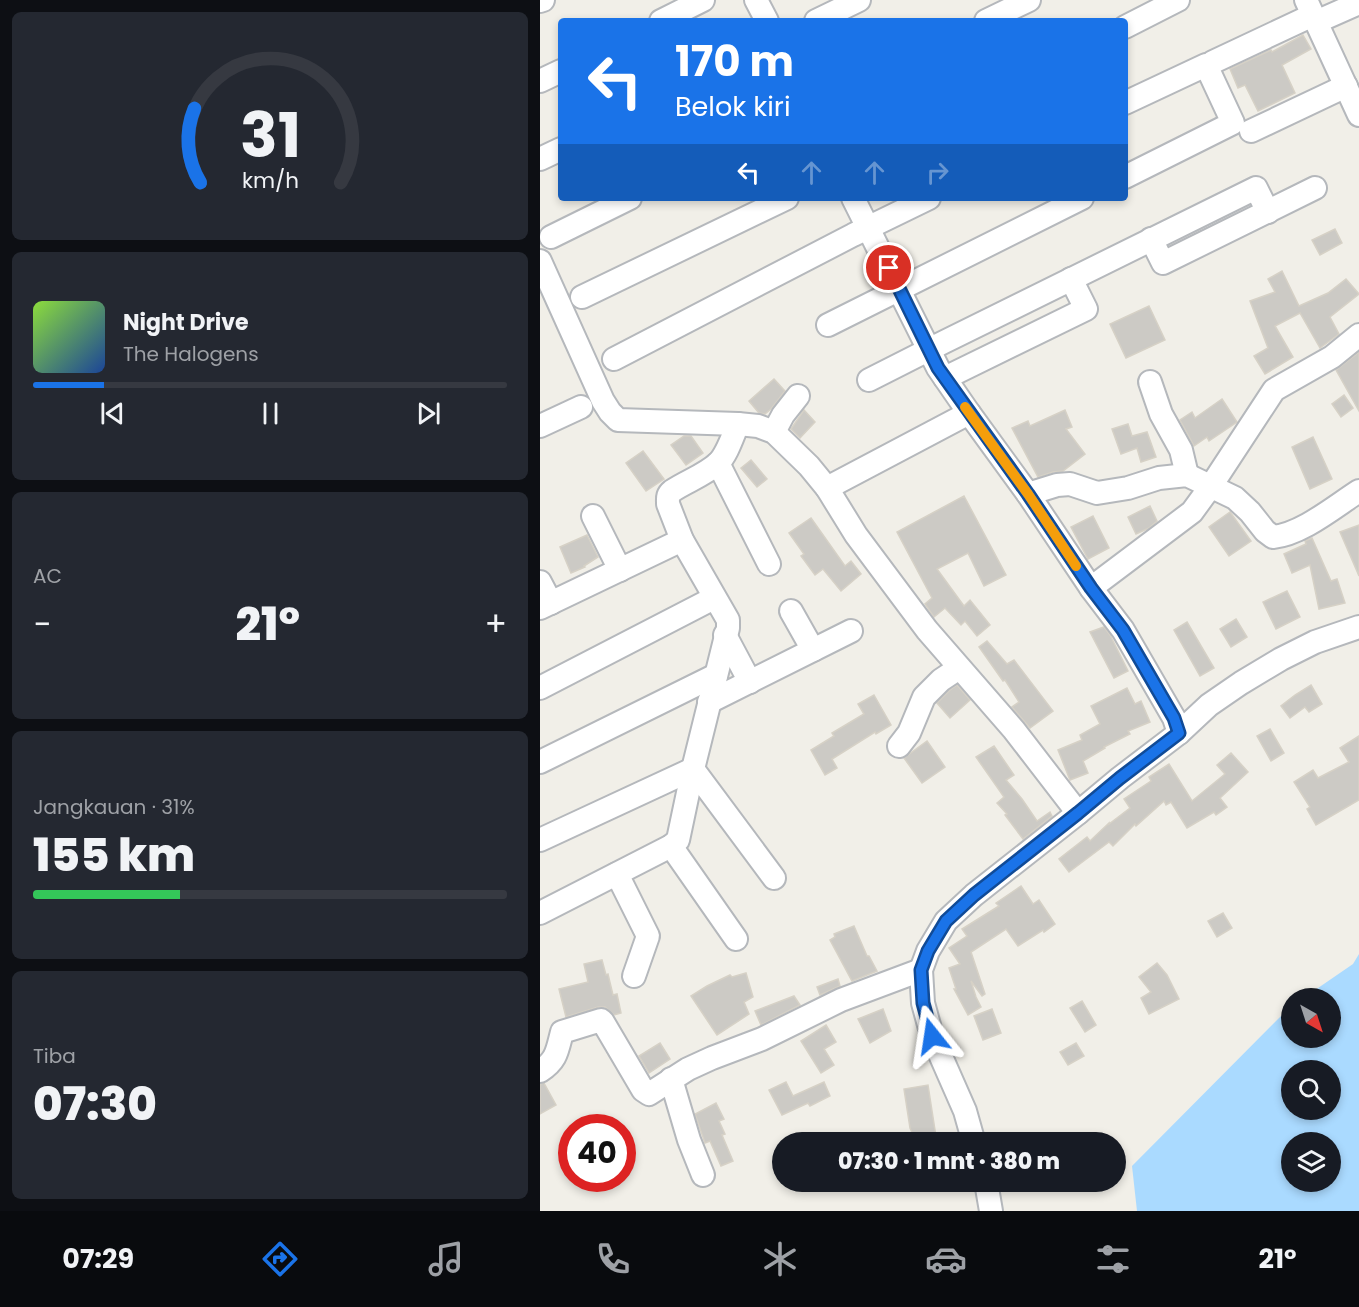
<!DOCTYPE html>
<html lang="id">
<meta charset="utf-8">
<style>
body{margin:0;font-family:Poppins,sans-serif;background:#242831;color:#f1f3f6;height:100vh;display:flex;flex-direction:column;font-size:22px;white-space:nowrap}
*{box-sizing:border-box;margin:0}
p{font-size:20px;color:#9ea1a6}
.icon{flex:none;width:33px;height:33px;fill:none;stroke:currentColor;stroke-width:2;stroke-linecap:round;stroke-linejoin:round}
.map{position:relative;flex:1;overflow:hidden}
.sheet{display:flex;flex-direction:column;gap:12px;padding:12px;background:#0d0f14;width:540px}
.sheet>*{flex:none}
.top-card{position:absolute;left:18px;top:18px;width:570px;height:183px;border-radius:6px;box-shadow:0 3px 9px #0003;background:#1a73e8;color:#fff;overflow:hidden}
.needle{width:39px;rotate:141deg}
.tools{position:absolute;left:741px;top:988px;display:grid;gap:12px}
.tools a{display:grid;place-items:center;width:60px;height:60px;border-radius:50%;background:#171b24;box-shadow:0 3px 9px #0003;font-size:30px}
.speed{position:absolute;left:18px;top:1114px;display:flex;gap:12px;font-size:30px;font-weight:700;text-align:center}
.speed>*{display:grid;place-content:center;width:78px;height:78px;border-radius:50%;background:#171b24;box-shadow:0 3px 9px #0003;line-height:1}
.speed .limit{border:9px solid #d22;background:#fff;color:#111}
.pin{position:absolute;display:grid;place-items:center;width:51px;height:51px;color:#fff;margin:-26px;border:3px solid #fff;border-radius:50%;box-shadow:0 2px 6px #0007}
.me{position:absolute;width:66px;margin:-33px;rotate:345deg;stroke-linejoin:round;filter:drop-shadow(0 0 4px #0008)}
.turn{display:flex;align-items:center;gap:21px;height:126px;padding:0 18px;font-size:27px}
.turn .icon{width:78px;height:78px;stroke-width:2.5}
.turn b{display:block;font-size:42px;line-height:51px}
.lanes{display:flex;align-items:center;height:57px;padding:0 18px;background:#0003;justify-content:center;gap:30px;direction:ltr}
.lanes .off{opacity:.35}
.big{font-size:45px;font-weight:800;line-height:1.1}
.sheet .card{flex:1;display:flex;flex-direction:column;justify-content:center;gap:9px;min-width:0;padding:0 21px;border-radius:9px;background:#242831}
.sheet .dial{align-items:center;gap:0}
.dial svg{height:156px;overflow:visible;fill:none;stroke:#363941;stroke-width:7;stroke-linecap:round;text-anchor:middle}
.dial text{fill:#f1f3f6;stroke:none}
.song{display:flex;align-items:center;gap:18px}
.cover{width:72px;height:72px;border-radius:9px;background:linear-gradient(135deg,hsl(90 70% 55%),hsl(220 70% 35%))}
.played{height:6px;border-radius:3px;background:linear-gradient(90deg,#1a73e8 15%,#363941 15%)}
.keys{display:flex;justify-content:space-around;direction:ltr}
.heat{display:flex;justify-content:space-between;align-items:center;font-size:33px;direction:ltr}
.charge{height:9px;border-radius:4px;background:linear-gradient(90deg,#34c759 31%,#363941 0)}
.trip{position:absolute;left:232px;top:1132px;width:354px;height:60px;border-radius:30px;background:#171b24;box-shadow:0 3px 9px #0003;font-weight:800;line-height:60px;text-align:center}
.menu{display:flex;height:96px;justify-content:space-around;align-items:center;background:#090b0e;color:#9ea1a6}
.menu .icon{width:42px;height:42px}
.menu .on{color:#1a73e8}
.menu b{font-size:27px;color:#f1f3f6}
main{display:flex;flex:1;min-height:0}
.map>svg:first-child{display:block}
.water{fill:#aadaff;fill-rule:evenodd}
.building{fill:#cccac5;stroke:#d6d1c6;stroke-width:1.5}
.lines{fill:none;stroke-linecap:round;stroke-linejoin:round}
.minor-casing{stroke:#b5b8bc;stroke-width:26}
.minor{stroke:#fff;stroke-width:22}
.route-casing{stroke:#114b97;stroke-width:15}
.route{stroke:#1a73e8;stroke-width:10}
.slow{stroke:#f59e0b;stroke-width:10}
</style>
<main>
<section class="sheet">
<div class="card dial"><svg viewBox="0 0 100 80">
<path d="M14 69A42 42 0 1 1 86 69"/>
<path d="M14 69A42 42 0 0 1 11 31" stroke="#1a73e8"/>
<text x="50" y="56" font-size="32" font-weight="700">31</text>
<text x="50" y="72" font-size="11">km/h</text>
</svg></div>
<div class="card">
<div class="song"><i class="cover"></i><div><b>Night Drive</b><p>The Halogens</p></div></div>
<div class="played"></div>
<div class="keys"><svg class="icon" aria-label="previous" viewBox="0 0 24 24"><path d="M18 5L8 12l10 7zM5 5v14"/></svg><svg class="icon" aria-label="pause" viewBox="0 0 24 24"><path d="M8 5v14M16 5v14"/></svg><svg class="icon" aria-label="next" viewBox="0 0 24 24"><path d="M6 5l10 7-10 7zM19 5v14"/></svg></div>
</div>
<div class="card"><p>AC</p>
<div class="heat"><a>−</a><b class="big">21°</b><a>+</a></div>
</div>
<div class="card"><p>Jangkauan · 31%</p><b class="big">155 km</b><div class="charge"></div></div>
<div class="card"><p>Tiba</p><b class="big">07:30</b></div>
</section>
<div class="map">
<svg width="819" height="1211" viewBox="0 0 819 1211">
<rect width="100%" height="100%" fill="#f1efe8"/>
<path class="water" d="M819,954V1211H597L592,1166L748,1009L751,1006L752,1038H790V999H762L813,964ZM752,1071H790V1110H752ZM752,1143H790V1182H752Z"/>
<g class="building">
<polygon points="763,35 771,49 742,65 755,93 718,111 705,85 698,88 690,69 731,50 732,52"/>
<polygon points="795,229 802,243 780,255 772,240"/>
<polygon points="742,271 759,306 788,293 806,279 819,294 790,317 799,334 780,348 760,313 735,326 753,357 725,374 714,356 728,348 710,301 735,292 728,279"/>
<polygon points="609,306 625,340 586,358 570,324"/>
<polygon points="819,352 819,411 796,370"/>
<polygon points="234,379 245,391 231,409 225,414 219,413 209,401"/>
<polygon points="804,395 813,408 801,417 792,404"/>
<polygon points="682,399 697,422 669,441 667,437 654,446 640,420 652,412 655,418"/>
<polygon points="264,410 275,422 260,438 251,429"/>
<polygon points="525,410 532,427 526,429 545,454 523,471 513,472 498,477 472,428 488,421 490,426"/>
<polygon points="588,424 592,436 607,432 616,457 601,462 597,448 581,454 572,429"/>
<polygon points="144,436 151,436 163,453 146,465 131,445"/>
<polygon points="773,437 792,479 770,489 752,447"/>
<polygon points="103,451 124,479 106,491 86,463"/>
<polygon points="211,460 227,479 217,487 201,468"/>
<polygon points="424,496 466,575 444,586 428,553 397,569 424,606 430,600 450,625 437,636 425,621 421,625 405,608 394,617 385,604 392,598 357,532"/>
<polygon points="610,506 617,521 609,528 596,534 588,517"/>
<polygon points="690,512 711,541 689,556 669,527"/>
<polygon points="553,516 569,548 548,559 531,527"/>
<polygon points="271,518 305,566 311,561 321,574 301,591 283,569 275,575 261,556 264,554 249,533"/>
<polygon points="819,525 819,576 800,532"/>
<polygon points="47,535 58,557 44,566 45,567 31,573 20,547"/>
<polygon points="772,538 791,581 797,579 805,603 779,609 770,565 752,573 744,554 766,544 765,541"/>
<polygon points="747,591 760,617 736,629 723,602"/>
<polygon points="696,619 707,637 691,647 680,629"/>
<polygon points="647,622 674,668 660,676 634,630"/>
<polygon points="564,627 570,635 588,671 574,678 550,632"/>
<polygon points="447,641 467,664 474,660 513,711 490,728 472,707 479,702 465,680 463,681 439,647"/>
<polygon points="417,685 430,700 410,718 397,703 410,690"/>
<polygon points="771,685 782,704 769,712 765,707 750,718 741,706 755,695"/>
<polygon points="587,688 595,704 601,701 610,722 588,731 590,734 564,747 565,748 543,761 548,773 530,780 518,750 542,740 540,735 560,724 551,706"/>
<polygon points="334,695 351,725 336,734 335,732 292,759 297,768 285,775 271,750 294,736 292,733 324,714 318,704"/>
<polygon points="730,729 744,753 731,761 717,736"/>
<polygon points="819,736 819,800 776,825 767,809 770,807 754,782 773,770 778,778 809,762 800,748"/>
<polygon points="387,741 405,767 382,783 364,758"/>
<polygon points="454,746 474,775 466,780 482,799 497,821 510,812 512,816 483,839 465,815 467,814 457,803 464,797 436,757"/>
<polygon points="691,753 708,772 680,798 687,807 676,815 674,812 647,828 631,802 626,805 624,801 596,826 595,824 573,846 569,842 529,872 519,859 547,837 550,841 569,823 569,824 590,808 584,799 611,781 609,777 629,764 652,801 685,774 677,765"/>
<polygon points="481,886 493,904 499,900 515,924 504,932 503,930 478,946 466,929 431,952 445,994 442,996 431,981 436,997 441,1007 428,1015 414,989 416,989 409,968 420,964 409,948 427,936 422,929 459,906 456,903"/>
<polygon points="683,913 692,928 677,937 668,921"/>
<polygon points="314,926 327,956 329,956 337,971 312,981 290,940 295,937 294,934"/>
<polygon points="62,960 66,975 68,974 73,995 77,994 81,1013 74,1015 65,1007 58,1007 26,1017 19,989 48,982 44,964"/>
<polygon points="617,963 627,975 639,999 609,1014 601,998 611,992 599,977"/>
<polygon points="206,973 213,997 204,1002 209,1014 177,1035 151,996 167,986 190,975 192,977"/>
<polygon points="298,979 300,986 280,995 277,987"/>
<polygon points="254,996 260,1005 221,1025 215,1011"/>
<polygon points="542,1001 556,1025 545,1032 530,1008"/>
<polygon points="343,1009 351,1031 330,1043 318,1019"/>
<polygon points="452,1009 461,1033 443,1040 434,1016"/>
<polygon points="286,1025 296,1042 284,1049 294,1065 281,1073 261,1041"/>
<polygon points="120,1043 130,1059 109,1073 99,1056"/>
<polygon points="536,1043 544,1056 528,1065 520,1052"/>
<polygon points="246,1082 253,1096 284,1082 290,1096 270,1106 268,1103 242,1115 229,1090"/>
<polygon points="4,1083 16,1105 0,1114 0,1084"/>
<polygon points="388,1085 397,1143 377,1143 370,1128 364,1089"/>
<polygon points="176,1103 184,1119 179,1121 185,1134 182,1135 193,1161 181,1166 170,1141 165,1143 155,1114"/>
</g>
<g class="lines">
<defs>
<g id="minor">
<polyline points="216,0 227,21"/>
<polyline points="766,0 819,115"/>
<polyline points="0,1 3,0"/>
<polyline points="121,21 163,0"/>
<polyline points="276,21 319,0"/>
<polyline points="446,21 489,0"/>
<polyline points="776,22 819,3"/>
<polyline points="585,27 638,0"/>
<polyline points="673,62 773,15"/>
<polyline points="0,81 21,71"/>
<polyline points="585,103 666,65 693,123 585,177"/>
<polyline points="711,131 806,86"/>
<polyline points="0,159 21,149"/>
<polyline points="313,198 398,368 429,413 488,494 551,588 583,630 634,718 639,733"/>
<polyline points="11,237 90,198"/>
<polyline points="611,239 623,263 775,188"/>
<polyline points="0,261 63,401 70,412 78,420 198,424 218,426 234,432 269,466 287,488 316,535 387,630 474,730 538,813"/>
<polyline points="42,297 247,198"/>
<polyline points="288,325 542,198"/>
<polyline points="74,359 313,235 389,198"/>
<polyline points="405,378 546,309 531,279"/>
<polyline points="329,380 404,342 716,188 728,212"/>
<polyline points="610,382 621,414 641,450 647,475"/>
<polyline points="0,426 41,407"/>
<polyline points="234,432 243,415 258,396"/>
<polyline points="178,463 229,564"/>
<polyline points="287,488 429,413"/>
<path d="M488,494L517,485L530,484L557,493L588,488L619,478L647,475L695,498L710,512L725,531L733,537C762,534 794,507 819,491"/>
<polyline points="53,516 80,570"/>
<polyline points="0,582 11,603"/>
<polyline points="551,588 652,512 671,486 734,390 792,357 819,335"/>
<polyline points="0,608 142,540"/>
<polyline points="251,611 273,650"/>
<polyline points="185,635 210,682"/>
<polyline points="0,688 174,598"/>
<polyline points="169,702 311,631"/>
<polyline points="359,746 369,733 384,697 401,680 419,668"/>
<polyline points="0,762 176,675"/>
<polyline points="0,840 153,769 234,878"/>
<polyline points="131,846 196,939"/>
<polyline points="77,874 108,936 94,976"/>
<path d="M0,913L131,846L138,840L153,769L188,628V620L142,540L128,504C128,498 127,495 132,491C147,481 165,475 178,463C187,455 193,435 198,424"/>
<path d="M0,1071C17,1060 17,1051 22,1032L61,1020L63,1022L103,1090L109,1094L148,1069L172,1058L222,1039L301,1000L381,970"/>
<polyline points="131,1079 149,1140 163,1175"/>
<polyline points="434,1143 425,1111 392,1036 383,1003 381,970 388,951 406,921 434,895 538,813 580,778 639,733 669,705 701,683 741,659 775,642 819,627"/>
<polyline points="446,1182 451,1211"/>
</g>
</defs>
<use href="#minor" class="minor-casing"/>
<use href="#minor" class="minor"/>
</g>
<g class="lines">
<defs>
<polyline id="route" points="349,268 398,368 488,494 551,588 583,630 634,718 639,733 580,778 538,813 434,895 406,921 388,951 381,970 383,1003 392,1036"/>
</defs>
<use href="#route" class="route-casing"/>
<use href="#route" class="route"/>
<polyline class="slow" points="425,407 488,494 536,566"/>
</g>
</svg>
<div class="tools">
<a><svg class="needle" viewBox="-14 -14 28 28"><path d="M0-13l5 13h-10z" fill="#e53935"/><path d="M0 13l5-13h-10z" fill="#9ea1a6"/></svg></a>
<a><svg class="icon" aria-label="search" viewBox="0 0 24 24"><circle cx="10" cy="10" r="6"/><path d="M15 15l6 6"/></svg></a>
<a><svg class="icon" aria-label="layers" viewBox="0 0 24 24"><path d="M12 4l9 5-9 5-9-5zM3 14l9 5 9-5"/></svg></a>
</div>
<div class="speed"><div class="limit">40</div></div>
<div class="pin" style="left:349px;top:268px;background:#d93025"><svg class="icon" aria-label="arrive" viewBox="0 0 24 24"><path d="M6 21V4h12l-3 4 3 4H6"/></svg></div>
<svg class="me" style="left:392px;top:1036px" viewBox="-20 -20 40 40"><path d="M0-17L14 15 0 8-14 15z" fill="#1a73e8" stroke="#fff" stroke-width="4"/></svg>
<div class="trip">07:30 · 1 mnt · 380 m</div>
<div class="top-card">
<div class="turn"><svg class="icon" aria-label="left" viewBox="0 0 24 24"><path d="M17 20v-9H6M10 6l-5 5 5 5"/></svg><div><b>170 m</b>Belok kiri</div></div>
<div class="lanes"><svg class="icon" aria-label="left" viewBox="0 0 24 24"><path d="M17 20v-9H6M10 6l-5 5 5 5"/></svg><svg class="icon off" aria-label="ahead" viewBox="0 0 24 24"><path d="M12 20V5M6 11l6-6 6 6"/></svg><svg class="icon off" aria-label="ahead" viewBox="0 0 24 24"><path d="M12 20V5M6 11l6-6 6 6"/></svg><svg class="icon off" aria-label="right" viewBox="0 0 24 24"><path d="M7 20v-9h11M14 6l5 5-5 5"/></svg></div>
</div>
</div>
</main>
<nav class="menu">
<b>07:29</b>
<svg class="icon on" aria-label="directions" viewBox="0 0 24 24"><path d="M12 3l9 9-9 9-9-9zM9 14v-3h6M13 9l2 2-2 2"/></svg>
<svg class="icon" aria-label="music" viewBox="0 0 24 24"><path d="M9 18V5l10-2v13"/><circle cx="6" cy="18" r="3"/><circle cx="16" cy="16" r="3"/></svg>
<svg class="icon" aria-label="phone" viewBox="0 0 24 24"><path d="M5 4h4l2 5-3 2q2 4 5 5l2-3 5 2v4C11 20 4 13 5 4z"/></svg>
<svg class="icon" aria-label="climate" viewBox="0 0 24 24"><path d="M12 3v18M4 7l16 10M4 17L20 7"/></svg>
<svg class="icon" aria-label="car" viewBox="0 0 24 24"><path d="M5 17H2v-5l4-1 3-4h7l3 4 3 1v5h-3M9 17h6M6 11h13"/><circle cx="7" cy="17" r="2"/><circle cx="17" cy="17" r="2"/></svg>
<svg class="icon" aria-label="filters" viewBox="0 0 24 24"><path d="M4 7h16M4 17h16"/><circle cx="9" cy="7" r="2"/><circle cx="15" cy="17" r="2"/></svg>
<b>21°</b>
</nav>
